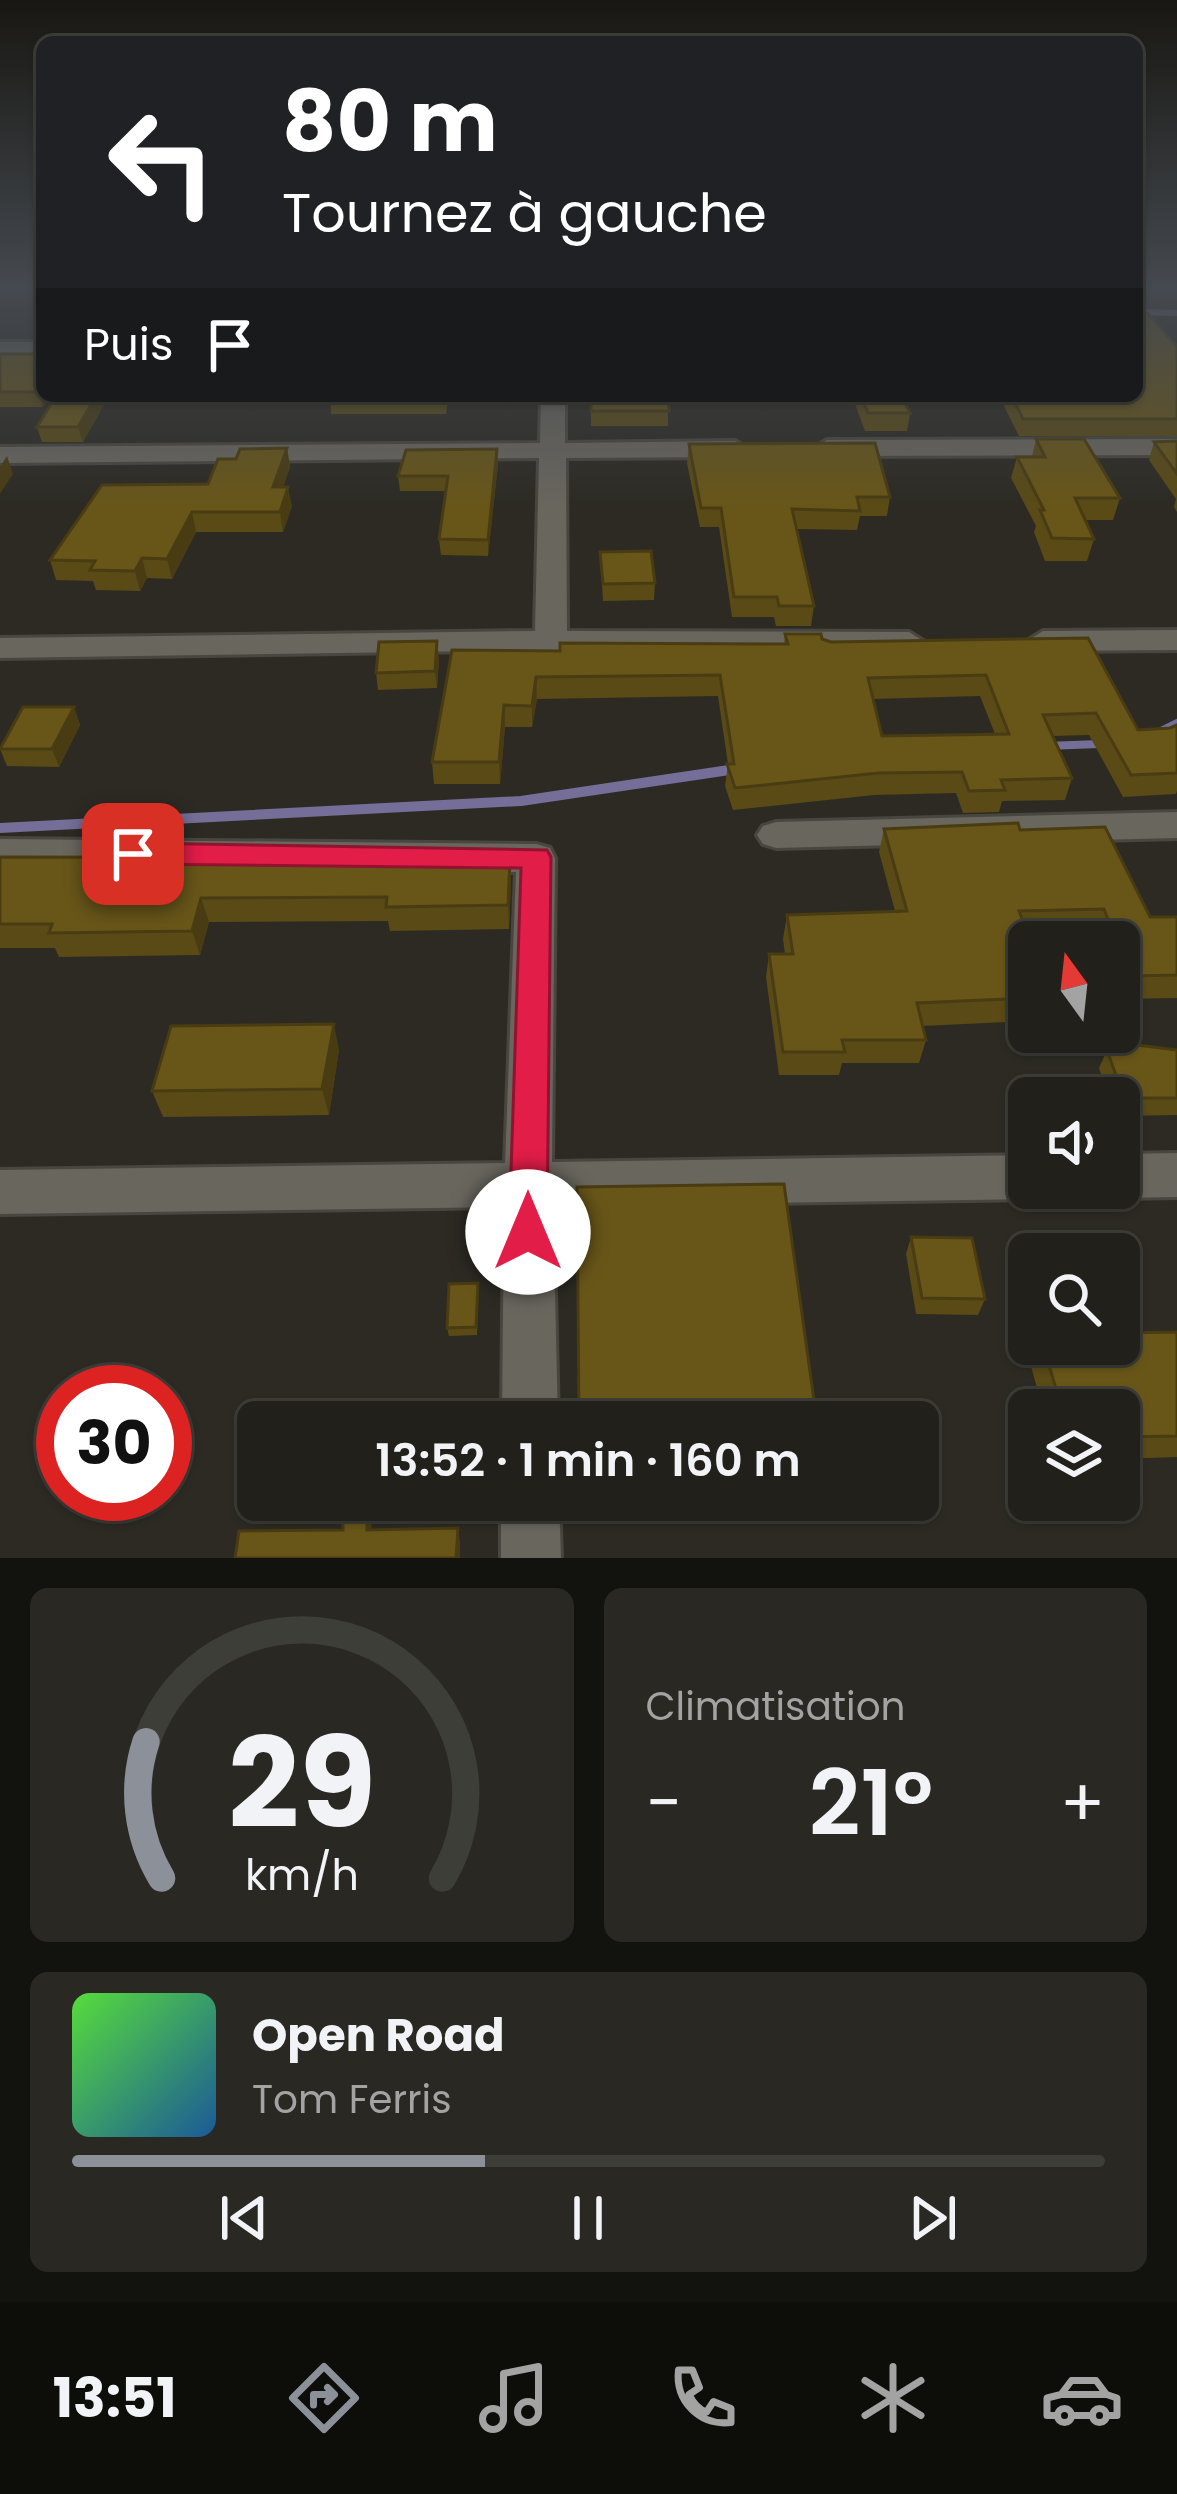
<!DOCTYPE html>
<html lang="fr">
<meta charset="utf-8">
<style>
body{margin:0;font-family:Poppins,sans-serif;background:#292823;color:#f1f3f6;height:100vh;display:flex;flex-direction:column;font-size:45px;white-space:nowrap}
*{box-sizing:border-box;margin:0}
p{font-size:39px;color:#a2a3a2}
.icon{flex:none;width:66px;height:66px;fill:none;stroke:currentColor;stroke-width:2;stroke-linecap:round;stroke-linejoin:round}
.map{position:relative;height:1558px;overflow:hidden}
.side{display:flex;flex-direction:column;gap:30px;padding:30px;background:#12120e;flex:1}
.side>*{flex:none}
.guide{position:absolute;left:36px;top:36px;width:1107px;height:366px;border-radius:18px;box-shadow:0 3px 9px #0004,0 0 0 3px #3e3e39;background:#202124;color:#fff;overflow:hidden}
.needle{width:78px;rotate:345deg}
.buttons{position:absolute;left:1008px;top:921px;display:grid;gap:24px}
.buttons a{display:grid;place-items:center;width:132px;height:132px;border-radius:18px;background:#21201a;box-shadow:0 3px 9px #0004,0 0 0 3px #3e3e39;font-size:60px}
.speed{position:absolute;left:36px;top:1365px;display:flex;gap:24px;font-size:60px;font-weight:700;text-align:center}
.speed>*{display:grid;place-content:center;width:156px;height:156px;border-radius:50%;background:#21201a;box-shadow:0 3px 9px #0004,0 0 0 3px #3e3e39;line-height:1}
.speed .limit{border:18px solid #d22;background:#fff;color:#111}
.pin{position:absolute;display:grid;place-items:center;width:102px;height:102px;color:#fff;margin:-51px;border-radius:24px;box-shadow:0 6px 18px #0006}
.me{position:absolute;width:132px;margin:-66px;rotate:0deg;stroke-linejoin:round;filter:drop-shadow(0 0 9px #0008)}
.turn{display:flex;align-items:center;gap:42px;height:252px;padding:0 48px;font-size:54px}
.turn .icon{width:156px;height:156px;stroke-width:2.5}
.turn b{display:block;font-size:84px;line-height:102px}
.then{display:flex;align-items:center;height:114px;padding:0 48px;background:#0003;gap:24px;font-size:45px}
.big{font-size:90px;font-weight:600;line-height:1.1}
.side .tile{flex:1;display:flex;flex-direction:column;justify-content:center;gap:18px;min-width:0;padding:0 42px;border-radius:18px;background:#292823}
.side .dial{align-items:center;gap:0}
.dial svg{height:312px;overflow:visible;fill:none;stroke:#3e3e39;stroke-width:7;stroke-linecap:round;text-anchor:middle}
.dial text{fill:#f1f3f6;stroke:none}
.song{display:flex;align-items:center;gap:36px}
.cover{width:144px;height:144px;border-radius:18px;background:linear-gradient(135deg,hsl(110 70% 55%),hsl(210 70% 35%))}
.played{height:12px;border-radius:6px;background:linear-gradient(90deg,#8c9099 40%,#3e3e39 40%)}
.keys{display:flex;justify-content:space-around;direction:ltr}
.heat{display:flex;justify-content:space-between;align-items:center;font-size:66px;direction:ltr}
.side .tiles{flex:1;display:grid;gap:30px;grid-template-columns:1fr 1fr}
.tile:last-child{grid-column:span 2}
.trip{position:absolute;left:237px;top:1401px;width:702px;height:120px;border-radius:18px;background:#21201a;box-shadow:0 3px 9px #0004,0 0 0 3px #3e3e39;font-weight:600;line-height:120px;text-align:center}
.dock{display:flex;height:192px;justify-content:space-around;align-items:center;background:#0d0d0a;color:#a2a3a2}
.dock .icon{width:84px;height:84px}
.dock .on{color:#8c9099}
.dock b{font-size:54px;color:#f1f3f6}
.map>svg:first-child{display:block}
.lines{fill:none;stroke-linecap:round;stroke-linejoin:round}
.stream-far2{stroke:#756e98;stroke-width:6}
.stream-far1{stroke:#756e98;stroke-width:8}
.stream{stroke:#756e98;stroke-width:10}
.minor-casing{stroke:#494640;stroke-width:6}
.minor{fill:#69665e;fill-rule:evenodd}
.wall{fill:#594a16;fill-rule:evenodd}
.shaded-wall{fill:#493c12}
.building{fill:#685619;stroke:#493c12;stroke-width:3;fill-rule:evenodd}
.route{fill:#e11d48;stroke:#92132f;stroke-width:3}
</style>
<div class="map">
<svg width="1177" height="1558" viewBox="0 0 1177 1558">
<rect width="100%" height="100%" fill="#2c2a23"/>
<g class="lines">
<polyline class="stream-far2" points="1137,312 1177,313"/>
<g class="stream-far1">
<polyline points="1157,733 1177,723"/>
<polyline points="1045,746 1100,744"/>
</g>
<polyline class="stream" points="0,828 521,801 736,769"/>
<defs>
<g id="minor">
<rect x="0" y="342" width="42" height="14"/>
<polygon points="541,396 565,396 565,443 735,441 748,449 735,457 566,458 567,631 909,632 925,642 909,652 551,650 0,658 0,638 535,631 539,458 0,463 0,447 540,443"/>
<polygon points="1177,439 1177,455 827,456 814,448 827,440"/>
<polygon points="1177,630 1177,650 1043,651 1027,641 1043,631"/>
<polygon points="1177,812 1177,838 776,848 763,844 757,835 763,826 776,822"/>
<polygon points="0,839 536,844 550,848 555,858 552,1162 1029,1155 1029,1188 1048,1188 1029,1199 553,1206 558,1422 502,1422 504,1207 0,1214 0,1170 505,1163 516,872 0,867"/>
<polygon points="1177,1153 1177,1197 1119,1198 1102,1191 1100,1188 1119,1188 1119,1154"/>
<polygon points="501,1500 559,1500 561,1558 501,1558"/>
</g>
</defs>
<use href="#minor" class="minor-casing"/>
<use href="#minor" class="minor"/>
</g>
<g class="wall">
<polygon points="1177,346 1177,436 1019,436 1002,402 977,402 975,396 1137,396"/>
<polygon points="0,354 33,354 43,407 0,407"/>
<polygon points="109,396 83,442 42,442 37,427"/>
<polygon points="330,396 497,396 496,401 448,400 446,414 331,414"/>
<polygon points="591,396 758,396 668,397 668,426 591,426"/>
<polygon points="852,396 902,396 910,413 907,431 865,431"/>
<polygon points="1036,439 1120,498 1113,520 1085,520 1094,539 1087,561 1045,561 1034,532 1036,526 1011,478 1017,457 1032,457"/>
<polygon points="1177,441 1177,512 1174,507 1176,499 1149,460 1154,442"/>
<polygon points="689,444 890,497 887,516 860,516 857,530 797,529 814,606 811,626 776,626 774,617 732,617 719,527 700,527 687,463"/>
<polygon points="287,448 290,467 283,487 292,506 283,532 196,532 172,579 147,578 140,591 96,590 93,581 56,580 50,560"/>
<polygon points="498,464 488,556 441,555 439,539 446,491 400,491 398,476"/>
<polygon points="600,552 655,583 654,600 603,601"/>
<path d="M785,634L831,642L1088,638L1138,730L1170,728L1177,725V791L1176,794L1123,797L1089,735L1053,736L1072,778L1065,800L1002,801L999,812L963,813L956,793L874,795L733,810L725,786L728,764L718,696L537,699L532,727H505L500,784H434L432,762L560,651L784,644ZM980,696L995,734L882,736L873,699Z"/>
<polygon points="439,658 437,688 378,690 376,673"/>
<polygon points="74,707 80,725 59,767 7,766 0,749"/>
<polygon points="884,829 1020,830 1150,917 1177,917 1177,998 1120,999 1119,942 1099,942 1095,932 1028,934 1029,1021 922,1026 926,1040 919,1063 842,1063 839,1075 779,1075 766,977 769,954 785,954 783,939 787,915 895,911 879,852"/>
<polygon points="0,857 511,882 509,929 390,931 388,921 209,922 200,955 59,957 55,948 0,948"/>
<polygon points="1129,1044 1177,1050 1177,1115 1119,1116 1119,1098 1109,1098 1099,1068 1107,1050 1126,1050"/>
<polygon points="339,1050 329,1115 163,1117 152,1091"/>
<polygon points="911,1237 985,1299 978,1315 916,1314 906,1254"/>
<polygon points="478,1283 477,1335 449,1336 447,1328"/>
<polygon points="1177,1332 1177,1457 1119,1459 1119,1410 1043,1410 1029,1359 1037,1344 1119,1344"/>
<polygon points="580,1500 784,1500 580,1505"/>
</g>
<g class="shaded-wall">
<polygon points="42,388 42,396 52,396 43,407 39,392"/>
<polygon points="96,396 109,396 83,442 78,427"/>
<polygon points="287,448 290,467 277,506 273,487"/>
<polygon points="497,449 498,464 488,556 488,540"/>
<polygon points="7,456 13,474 0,494 0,467"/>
<polygon points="288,487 292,506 283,532 280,512"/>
<polygon points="192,512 196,532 172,579 167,559"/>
<polygon points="142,558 147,578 140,591 135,571"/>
<polygon points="437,641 439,658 437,688 435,671"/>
<polygon points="536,677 537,699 532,727 532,706"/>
<polygon points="504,705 505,727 500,784 499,762"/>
<polygon points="74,707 80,725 59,767 52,749"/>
<polygon points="510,858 511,882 509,929 508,905"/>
<polygon points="201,898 209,922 200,955 192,931"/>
<polygon points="334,1024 339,1050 329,1115 322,1089"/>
<polygon points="367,1500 371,1500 372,1543 367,1530"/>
<polygon points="458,1528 460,1541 460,1558 456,1558"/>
</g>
<g class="building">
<polygon points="1137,302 1177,346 1177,419 1023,419 1012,396 1137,396"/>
<polygon points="42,342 42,388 39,392 0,392 0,354 33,354"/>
<polygon points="56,396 96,396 78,427 37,427"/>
<polygon points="330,396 445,396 445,399 328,400"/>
<polygon points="591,396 668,396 669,411 591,411"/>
<polygon points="861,396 902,396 910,413 868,413"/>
<polygon points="1036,439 1084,439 1120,498 1075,498 1094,539 1052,538 1040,510 1044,510 1017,457 1045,457"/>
<polygon points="1177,441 1177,474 1154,442"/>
<polygon points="875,443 890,497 857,497 860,511 792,509 814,606 779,606 777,597 734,597 721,508 701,508 689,444"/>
<polygon points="287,448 273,487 288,487 280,512 192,512 167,559 142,558 135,571 90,570 95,561 50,560 102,485 208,484 218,459 236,459 240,449"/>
<polygon points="497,449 488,540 439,539 448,476 398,476 406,450"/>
<polygon points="651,551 655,583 603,584 600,552"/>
<path d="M785,634H821L822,639L831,642L1088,638L1138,730L1170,728L1177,725V773L1131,775L1096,713L1043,715L1072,778L1001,780L1005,790L969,791L962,772L878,773L735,788L727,764H734L720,675L536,677L532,706L504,705L499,762H432L452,650L560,651V643L788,644ZM986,675L1009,734L882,736L868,678Z"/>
<polygon points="437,641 435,671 376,673 379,642"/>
<polygon points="23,707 74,707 52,749 0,749"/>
<polygon points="1018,823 1020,830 1105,827 1150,917 1177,917 1177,975 1131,976 1119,942 1117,942 1104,909 1019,911 1031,942 1029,942 1029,998 917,1003 926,1040 842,1040 845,1052 783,1052 769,954 793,954 787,915 907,911 884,829"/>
<polygon points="459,852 510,858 508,905 386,907 387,897 201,898 192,931 49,933 52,924 0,924 0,857 415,858 416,853"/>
<polygon points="334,1024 322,1089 152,1091 171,1026"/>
<polygon points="1129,1044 1177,1050 1177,1098 1124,1098 1107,1050 1131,1050"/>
<polygon points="784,1184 817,1422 579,1422 577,1187"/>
<polygon points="911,1237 972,1238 985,1299 922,1298"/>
<polygon points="478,1283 476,1327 447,1328 449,1284"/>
<polygon points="1177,1332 1177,1436 1119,1437 1119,1410 1062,1410 1043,1344 1119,1344 1119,1333"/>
<polygon points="343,1500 367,1500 367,1530 458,1528 456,1558 235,1558 239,1531 343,1530"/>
</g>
<linearGradient id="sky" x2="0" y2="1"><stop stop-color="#181713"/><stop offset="0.57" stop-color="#454a50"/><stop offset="1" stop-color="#454a50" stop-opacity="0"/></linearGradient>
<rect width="1177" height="506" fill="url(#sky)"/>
<polygon class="route" points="133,843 547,850 551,857 547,1232 542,1244 528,1249 515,1244 509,1232 521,868 133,864 118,854"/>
</svg>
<div class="buttons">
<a><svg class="needle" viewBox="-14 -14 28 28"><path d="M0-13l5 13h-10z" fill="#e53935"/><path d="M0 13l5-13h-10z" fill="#a2a3a2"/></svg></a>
<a><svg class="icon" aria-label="sound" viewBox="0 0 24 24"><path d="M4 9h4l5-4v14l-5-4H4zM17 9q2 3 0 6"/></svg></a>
<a><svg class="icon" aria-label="search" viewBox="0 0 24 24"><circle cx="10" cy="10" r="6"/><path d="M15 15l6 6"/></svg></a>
<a><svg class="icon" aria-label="layers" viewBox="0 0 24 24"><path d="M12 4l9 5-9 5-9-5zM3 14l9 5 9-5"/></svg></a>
</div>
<div class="speed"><div class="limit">30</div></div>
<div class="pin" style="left:133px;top:854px;background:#d93025"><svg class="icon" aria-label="arrive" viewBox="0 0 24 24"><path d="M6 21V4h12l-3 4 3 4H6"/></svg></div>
<svg class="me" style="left:528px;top:1232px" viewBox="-20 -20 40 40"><circle r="19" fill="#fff"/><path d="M0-13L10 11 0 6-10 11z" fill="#e11d48"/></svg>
<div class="trip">13:52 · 1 min · 160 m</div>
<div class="guide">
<div class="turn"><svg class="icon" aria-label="left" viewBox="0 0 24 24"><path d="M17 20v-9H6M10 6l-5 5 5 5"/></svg><div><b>80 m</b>Tournez à gauche</div></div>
<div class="then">Puis<svg class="icon" aria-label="arrive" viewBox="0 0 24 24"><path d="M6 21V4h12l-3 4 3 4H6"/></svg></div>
</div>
</div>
<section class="side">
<div class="tiles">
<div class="tile dial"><svg viewBox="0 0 100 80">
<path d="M14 69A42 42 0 1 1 86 69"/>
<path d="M14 69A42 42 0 0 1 10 34" stroke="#8c9099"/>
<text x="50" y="56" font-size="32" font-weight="700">29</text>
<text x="50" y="72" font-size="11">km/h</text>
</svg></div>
<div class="tile"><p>Climatisation</p>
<div class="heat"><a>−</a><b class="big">21°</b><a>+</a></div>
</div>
<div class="tile">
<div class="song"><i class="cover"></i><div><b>Open Road</b><p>Tom Ferris</p></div></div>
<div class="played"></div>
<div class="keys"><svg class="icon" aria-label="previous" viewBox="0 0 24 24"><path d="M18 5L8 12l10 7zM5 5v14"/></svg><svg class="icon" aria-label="pause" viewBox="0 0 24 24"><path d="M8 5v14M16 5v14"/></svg><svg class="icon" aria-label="next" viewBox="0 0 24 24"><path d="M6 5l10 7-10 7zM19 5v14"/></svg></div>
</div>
</div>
</section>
<nav class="dock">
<b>13:51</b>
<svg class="icon on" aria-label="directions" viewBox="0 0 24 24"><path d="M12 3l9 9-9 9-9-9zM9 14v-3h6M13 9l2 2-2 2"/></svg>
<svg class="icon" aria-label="music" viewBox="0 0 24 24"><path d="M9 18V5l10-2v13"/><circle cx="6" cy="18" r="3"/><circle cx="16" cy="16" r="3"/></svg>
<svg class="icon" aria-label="phone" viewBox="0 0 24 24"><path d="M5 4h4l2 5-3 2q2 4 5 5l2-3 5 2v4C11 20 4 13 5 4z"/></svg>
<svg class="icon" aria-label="climate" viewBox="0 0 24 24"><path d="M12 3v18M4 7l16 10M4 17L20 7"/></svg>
<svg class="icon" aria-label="car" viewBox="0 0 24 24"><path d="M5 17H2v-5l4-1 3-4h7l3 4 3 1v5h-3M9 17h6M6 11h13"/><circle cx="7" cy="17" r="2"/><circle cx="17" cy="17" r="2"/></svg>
</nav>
